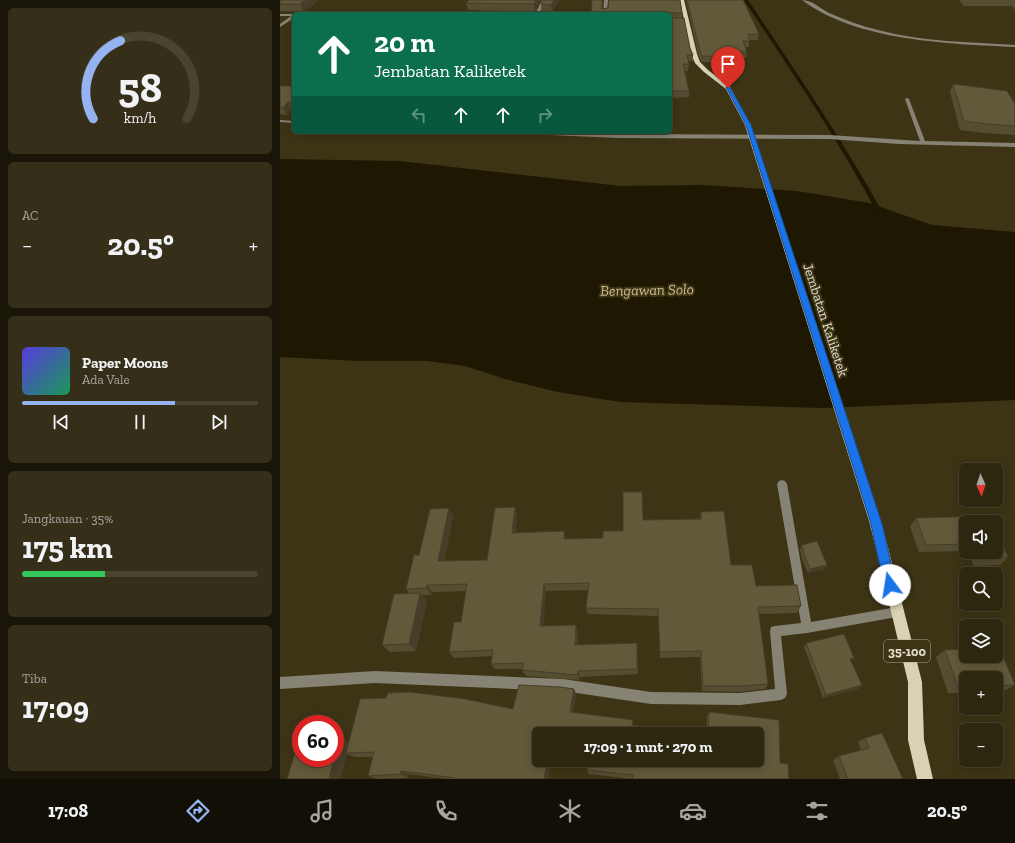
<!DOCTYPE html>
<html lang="id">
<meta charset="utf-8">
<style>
body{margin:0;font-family:"Zilla Slab",serif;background:#352f19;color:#f1f3f6;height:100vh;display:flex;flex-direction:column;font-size:15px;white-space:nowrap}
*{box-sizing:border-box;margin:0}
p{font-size:13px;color:#a7a59f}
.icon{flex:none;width:22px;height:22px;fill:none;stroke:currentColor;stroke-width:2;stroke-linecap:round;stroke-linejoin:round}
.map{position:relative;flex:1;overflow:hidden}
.sheet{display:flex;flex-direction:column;gap:8px;padding:8px;background:#191509;width:280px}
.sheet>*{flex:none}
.top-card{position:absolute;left:12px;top:12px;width:380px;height:122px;border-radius:6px;box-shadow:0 2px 10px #0003,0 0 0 1px #484430;background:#0b6e4f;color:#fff;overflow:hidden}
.needle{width:26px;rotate:177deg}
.tools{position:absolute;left:679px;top:463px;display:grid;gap:8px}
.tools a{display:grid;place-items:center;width:44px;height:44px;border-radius:6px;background:#2d2710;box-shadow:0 2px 10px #0003,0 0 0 1px #484430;font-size:20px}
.speed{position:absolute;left:12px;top:715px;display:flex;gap:8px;font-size:20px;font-weight:700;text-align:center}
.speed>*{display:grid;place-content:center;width:52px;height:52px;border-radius:50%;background:#2d2710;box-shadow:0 2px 10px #0003,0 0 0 1px #484430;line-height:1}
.speed .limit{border:6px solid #d22;background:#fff;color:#111}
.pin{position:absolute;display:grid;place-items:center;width:34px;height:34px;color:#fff;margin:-41px -17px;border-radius:50% 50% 50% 0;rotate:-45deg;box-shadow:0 0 4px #0007}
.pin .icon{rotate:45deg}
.me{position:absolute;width:44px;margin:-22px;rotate:346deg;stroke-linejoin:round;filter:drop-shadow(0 0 3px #0008)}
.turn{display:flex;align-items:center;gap:14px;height:84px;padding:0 16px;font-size:18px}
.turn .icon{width:52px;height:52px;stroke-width:2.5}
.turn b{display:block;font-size:28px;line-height:34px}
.lanes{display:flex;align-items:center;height:38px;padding:0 16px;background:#0003;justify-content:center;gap:20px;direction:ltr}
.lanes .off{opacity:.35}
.big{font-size:30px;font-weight:700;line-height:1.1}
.sheet .card{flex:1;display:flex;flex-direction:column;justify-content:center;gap:6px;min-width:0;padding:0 14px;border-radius:6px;background:#352f19}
.sheet .dial{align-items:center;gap:0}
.dial svg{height:104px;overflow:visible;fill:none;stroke:#484430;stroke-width:7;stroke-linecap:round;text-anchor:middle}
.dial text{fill:#f1f3f6;stroke:none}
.song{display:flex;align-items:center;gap:12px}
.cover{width:48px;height:48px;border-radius:6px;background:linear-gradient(135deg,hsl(250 70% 55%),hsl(150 70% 35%))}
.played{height:4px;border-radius:2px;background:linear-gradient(90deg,#95b2f1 65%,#484430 65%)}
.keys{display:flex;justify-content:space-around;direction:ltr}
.heat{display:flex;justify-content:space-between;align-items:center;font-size:22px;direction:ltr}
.charge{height:6px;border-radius:3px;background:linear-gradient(90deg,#34c759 35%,#484430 0)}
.trip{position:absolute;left:252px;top:727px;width:232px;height:40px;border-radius:6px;background:#2d2710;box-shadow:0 2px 10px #0003,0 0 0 1px #484430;font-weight:700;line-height:40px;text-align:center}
.menu{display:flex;height:64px;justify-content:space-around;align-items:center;background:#121006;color:#a7a59f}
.menu .icon{width:28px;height:28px}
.menu .active{color:#95b2f1}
.menu b{font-size:18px;color:#f1f3f6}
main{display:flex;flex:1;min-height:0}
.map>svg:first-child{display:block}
.water{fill:#1e1701}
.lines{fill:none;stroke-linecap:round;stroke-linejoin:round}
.stream{fill:#1e1701;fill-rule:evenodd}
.minor{fill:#868274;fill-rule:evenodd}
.primary{fill:#d9d1b3;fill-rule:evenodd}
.wall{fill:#544d32}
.shaded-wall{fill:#453e29}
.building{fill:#62593a;stroke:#453e29}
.route{fill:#1a73e8;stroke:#114b97}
.labels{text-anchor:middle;stroke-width:4;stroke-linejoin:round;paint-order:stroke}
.shield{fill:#3c3415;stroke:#afa994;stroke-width:1}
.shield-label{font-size:13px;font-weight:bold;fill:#e0dbca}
.street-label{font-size:14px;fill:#e0dbca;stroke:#3c3415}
.water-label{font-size:15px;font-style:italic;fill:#cdbe8a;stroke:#3c3415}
</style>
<main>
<section class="sheet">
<div class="card dial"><svg viewBox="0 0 100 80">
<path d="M14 69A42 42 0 1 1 86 69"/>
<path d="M14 69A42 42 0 0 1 35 9" stroke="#95b2f1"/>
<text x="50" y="56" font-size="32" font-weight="700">58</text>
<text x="50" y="72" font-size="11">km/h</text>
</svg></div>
<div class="card"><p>AC</p>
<div class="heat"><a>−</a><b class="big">20.5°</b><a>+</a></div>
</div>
<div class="card">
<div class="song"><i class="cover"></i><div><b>Paper Moons</b><p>Ada Vale</p></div></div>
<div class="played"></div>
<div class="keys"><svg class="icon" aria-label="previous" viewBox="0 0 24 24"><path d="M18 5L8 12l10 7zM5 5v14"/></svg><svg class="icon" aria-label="pause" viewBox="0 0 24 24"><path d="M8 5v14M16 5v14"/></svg><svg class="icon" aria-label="next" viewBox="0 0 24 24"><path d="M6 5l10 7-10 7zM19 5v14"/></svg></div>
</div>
<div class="card"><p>Jangkauan · 35%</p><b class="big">175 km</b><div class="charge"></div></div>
<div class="card"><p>Tiba</p><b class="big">17:09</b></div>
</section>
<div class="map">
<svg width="735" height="779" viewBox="0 0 735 779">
<rect width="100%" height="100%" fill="#3c3415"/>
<polygon class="water" points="0,159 119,161 340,186 423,185 517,191 589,203 652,225 735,232 735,400 543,408 340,402 278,392 225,379 185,366 147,361 79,361 0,357"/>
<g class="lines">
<path class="stream" d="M464,0H468C515,71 563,140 604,215L603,216L601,217L598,215C559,140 511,71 464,0Z"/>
<g class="minor">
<polygon points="262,0 266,0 259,14 255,14"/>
<polygon points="324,0 328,0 327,14 323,14"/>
<path d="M522,0C532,0 541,9 549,13C565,20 582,26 598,30C643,42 690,42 735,45V47C669,44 576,41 522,0Z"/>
<polygon points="0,14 14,14 14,18 0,27 0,24 11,16 0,16"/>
<polygon points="627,98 629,99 645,141 735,143 735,147 619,144 549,139 339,138 246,134 243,132 339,134 549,135 640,141 625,99"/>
<polygon points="0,120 14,121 14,123 0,122"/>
<polygon points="502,480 505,481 507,484 531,622 617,607 621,608 622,612 621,616 617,617 527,633 501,636 507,694 505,698 501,700 460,705 371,704 283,691 95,683 0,689 0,677 95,671 283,679 371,692 460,693 495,689 490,631 491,627 495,626 521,623 497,484 499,481"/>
</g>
<polygon class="primary" points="400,0 404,0 417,54 420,62 428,70 450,87 471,125 602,524 642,682 644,740 653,779 637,779 628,740 628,682 590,524 465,125 446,89 424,72 415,63 411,54"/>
</g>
<g class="wall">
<polygon points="0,0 39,0 24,12 0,11"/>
<polygon points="260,0 255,12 188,10 186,3"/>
<polygon points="263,0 279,0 272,12 262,12 261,4"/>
<polygon points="312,0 322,0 322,9 402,13 402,18 410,48 413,55 413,61 408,61 409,64 408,71 405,71 409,91 409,97 390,98 390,14 311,14"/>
<polygon points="406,0 463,0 479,34 478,40 469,40 469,47 465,47 467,52 466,58 457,58 457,63 422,62 418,54"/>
<polygon points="679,0 735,0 735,10 732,6 684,6"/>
<polygon points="673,84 735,104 735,135 704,133 680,130 670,92"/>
<polygon points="0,86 14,86 14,110 12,110 7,115 0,114"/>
<polygon points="235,507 237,515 235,533 286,539 323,538 343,531 363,520 420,519 421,512 451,565 476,586 521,606 517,613 479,614 488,684 485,689 460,692 422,691 420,657 380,658 378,616 308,614 306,608 308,590 266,591 263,626 298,631 298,645 357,643 358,674 300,677 299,680 246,676 242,670 243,669 215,669 211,664 212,656 174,658 169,652 181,622 186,591 152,592 151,595 142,595 147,601 136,651 110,652 102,645 130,594 126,589 139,555 173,516 164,561 207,560"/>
<polygon points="636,518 686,522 686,551 639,552 630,527"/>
<polygon points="522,545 547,565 545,569 528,573 522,559 520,549"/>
<polygon points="688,552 716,552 728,557 720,565 694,566"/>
<polygon points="526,643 571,661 582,685 578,689 543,698 524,647"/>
<polygon points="665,650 735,685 724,691 716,692 716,678 686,678 686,693 668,693 656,657"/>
<polygon points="239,685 280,687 294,689 296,694 293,712 353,720 353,725 385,730 385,733 390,734 259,734 259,760 477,760 477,734 426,734 427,717 429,712 499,720 500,763 508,764 509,779 352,779 309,774 307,770 307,768 271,764 268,779 166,779 129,774 128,778 97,779 88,776 93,757 75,757 67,754 60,779 7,779 19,739 21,739 21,758 55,758 55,738 60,738 69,742 80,699 106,698 108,693 129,692 185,699 233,709"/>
<polygon points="585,738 623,779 560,779 553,760 559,756 581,750 578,742"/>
</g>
<g class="shaded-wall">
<polygon points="26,0 39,0 24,12 20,4"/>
<polygon points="256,0 260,0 255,12 254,4"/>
<polygon points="274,0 279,0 272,12 271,5"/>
<polygon points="8,102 12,110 7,115 3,108"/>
<polygon points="235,507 237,515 235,541 232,533"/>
<polygon points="169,508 173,516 163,568 158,561"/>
<polygon points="284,531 286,539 284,539"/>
<polygon points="547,565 545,569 528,573 530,569"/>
<polygon points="264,584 266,591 263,632 260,626"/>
<polygon points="147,585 152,592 151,595 146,588"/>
<polygon points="140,593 147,601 136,651 129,644"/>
<polygon points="296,625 298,631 297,651 295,645"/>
<polygon points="298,671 300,677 299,680 297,675"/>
<polygon points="582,685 578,689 543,698 546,695"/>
<polygon points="294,689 296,694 292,717 290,712"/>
<polygon points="60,738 70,743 60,779 49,779 54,758 55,758 55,756"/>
<polygon points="268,760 271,764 268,779 264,779"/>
<polygon points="121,771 129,774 128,778 121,774"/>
</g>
<g class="building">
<polygon points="0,0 26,0 20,4 0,4"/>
<polygon points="189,0 256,0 254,4 186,3"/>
<polygon points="263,0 274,0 271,5 261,4"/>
<polygon points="312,0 322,0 322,9 328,8 329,0 400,0 402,13 390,13 390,14 311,14"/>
<polygon points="407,0 463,0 479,34 468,34 469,41 463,41 467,52 456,52 457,57 422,56 419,47"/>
<polygon points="390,18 404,18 410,48 413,55 407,55 409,64 403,64 409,91 390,91"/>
<polygon points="673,84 727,91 735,104 735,126 708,124 684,121"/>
<polygon points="0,86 14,86 14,103 8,102 3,108 0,107"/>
<polygon points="343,492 362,492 363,520 421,519 421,512 444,511 451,565 472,565 476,586 517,585 521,606 478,607 488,684 462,686 423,686 421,651 380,652 378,609 306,608 309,583 264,584 260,626 296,625 295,645 357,643 357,669 298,671 297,675 242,670 244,663 211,664 213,650 169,652 174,622 181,622 187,584 147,585 146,588 126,589 134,555 139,555 150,509 169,508 158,561 207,560 215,508 235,507 232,533 284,531 284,539 323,538 323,531 343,531"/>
<polygon points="709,516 712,522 686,522 686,544 646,545 636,518"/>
<polygon points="716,532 728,557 702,558 699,552 716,552"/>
<polygon points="537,541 547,565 530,569 524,554 522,545"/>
<polygon points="140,593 129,644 102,645 114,594"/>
<polygon points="564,634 574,658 570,659 582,685 546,695 526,643"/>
<polygon points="686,649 686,656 716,656 716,649 720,649 735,685 716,686 716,678 686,678 686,687 678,687 665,650"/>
<polygon points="239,685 280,687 294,689 290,712 353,720 352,725 385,730 385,733 390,734 259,734 259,760 268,760 264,779 178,779 168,777 121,771 121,774 88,776 94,752 66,753 80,699 106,698 108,693 129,692 185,699 233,709"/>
<polygon points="429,712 499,720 500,763 508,764 509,779 352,779 353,775 307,770 308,765 269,760 477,760 477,734 428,734"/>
<polygon points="602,733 623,779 568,779 559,756 589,748 585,738"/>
<polygon points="55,738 60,738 55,756"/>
<polygon points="19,739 21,739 21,758 54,758 49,779 7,779"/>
</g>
<polygon class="route" points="446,87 450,88 471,125 602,524 616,585 614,589 610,591 606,589 604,585 591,524 466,125"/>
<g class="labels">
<rect class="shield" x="604" y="640" width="46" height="22" rx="3"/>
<g class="shield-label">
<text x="627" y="656">35-100</text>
</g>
<g class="street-label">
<text transform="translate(546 320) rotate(72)" y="5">Jembatan Kaliketek</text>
</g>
<g class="water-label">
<text transform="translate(367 290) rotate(-1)" y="5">Bengawan Solo</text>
</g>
</g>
</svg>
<div class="tools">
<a><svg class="needle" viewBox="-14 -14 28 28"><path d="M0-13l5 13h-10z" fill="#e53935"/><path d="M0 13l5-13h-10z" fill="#a7a59f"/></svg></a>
<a><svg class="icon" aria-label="sound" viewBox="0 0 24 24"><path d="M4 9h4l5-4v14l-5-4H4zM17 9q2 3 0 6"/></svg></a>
<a><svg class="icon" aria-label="search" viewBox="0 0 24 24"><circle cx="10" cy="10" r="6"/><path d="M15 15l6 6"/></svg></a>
<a><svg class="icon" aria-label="layers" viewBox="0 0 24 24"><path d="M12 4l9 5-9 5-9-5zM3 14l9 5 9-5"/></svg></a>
<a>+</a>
<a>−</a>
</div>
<div class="speed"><div class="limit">60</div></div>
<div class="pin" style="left:448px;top:88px;background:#d93025"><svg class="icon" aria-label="arrive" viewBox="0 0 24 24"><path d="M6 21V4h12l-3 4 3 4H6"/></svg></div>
<svg class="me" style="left:610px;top:585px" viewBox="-20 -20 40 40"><circle r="19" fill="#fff"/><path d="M0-13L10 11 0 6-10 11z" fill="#1a73e8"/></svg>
<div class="trip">17:09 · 1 mnt · 270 m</div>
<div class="top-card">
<div class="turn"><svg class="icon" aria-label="ahead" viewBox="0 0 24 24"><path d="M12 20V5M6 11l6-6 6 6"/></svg><div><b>20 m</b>Jembatan Kaliketek</div></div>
<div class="lanes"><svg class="icon off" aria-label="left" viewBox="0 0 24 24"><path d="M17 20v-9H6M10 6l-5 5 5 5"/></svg><svg class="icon" aria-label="ahead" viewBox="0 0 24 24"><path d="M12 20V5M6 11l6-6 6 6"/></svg><svg class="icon" aria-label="ahead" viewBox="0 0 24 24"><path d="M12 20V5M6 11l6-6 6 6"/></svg><svg class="icon off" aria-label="right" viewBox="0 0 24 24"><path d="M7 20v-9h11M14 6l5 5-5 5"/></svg></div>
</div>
</div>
</main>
<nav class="menu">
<b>17:08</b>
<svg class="icon active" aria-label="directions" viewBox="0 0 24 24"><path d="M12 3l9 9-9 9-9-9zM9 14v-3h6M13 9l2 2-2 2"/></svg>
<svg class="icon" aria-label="music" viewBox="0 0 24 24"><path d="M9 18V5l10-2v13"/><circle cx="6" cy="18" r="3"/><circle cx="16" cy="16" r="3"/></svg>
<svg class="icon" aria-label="phone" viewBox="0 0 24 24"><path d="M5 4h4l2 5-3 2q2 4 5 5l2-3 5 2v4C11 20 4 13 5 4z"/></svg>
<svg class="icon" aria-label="climate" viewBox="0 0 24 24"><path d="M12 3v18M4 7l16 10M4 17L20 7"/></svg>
<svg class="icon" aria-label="car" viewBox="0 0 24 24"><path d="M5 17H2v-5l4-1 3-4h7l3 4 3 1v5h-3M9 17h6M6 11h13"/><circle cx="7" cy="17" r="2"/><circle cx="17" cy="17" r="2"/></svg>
<svg class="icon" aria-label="filters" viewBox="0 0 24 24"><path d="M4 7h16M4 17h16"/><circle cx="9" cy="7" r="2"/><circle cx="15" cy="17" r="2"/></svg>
<b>20.5°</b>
</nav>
